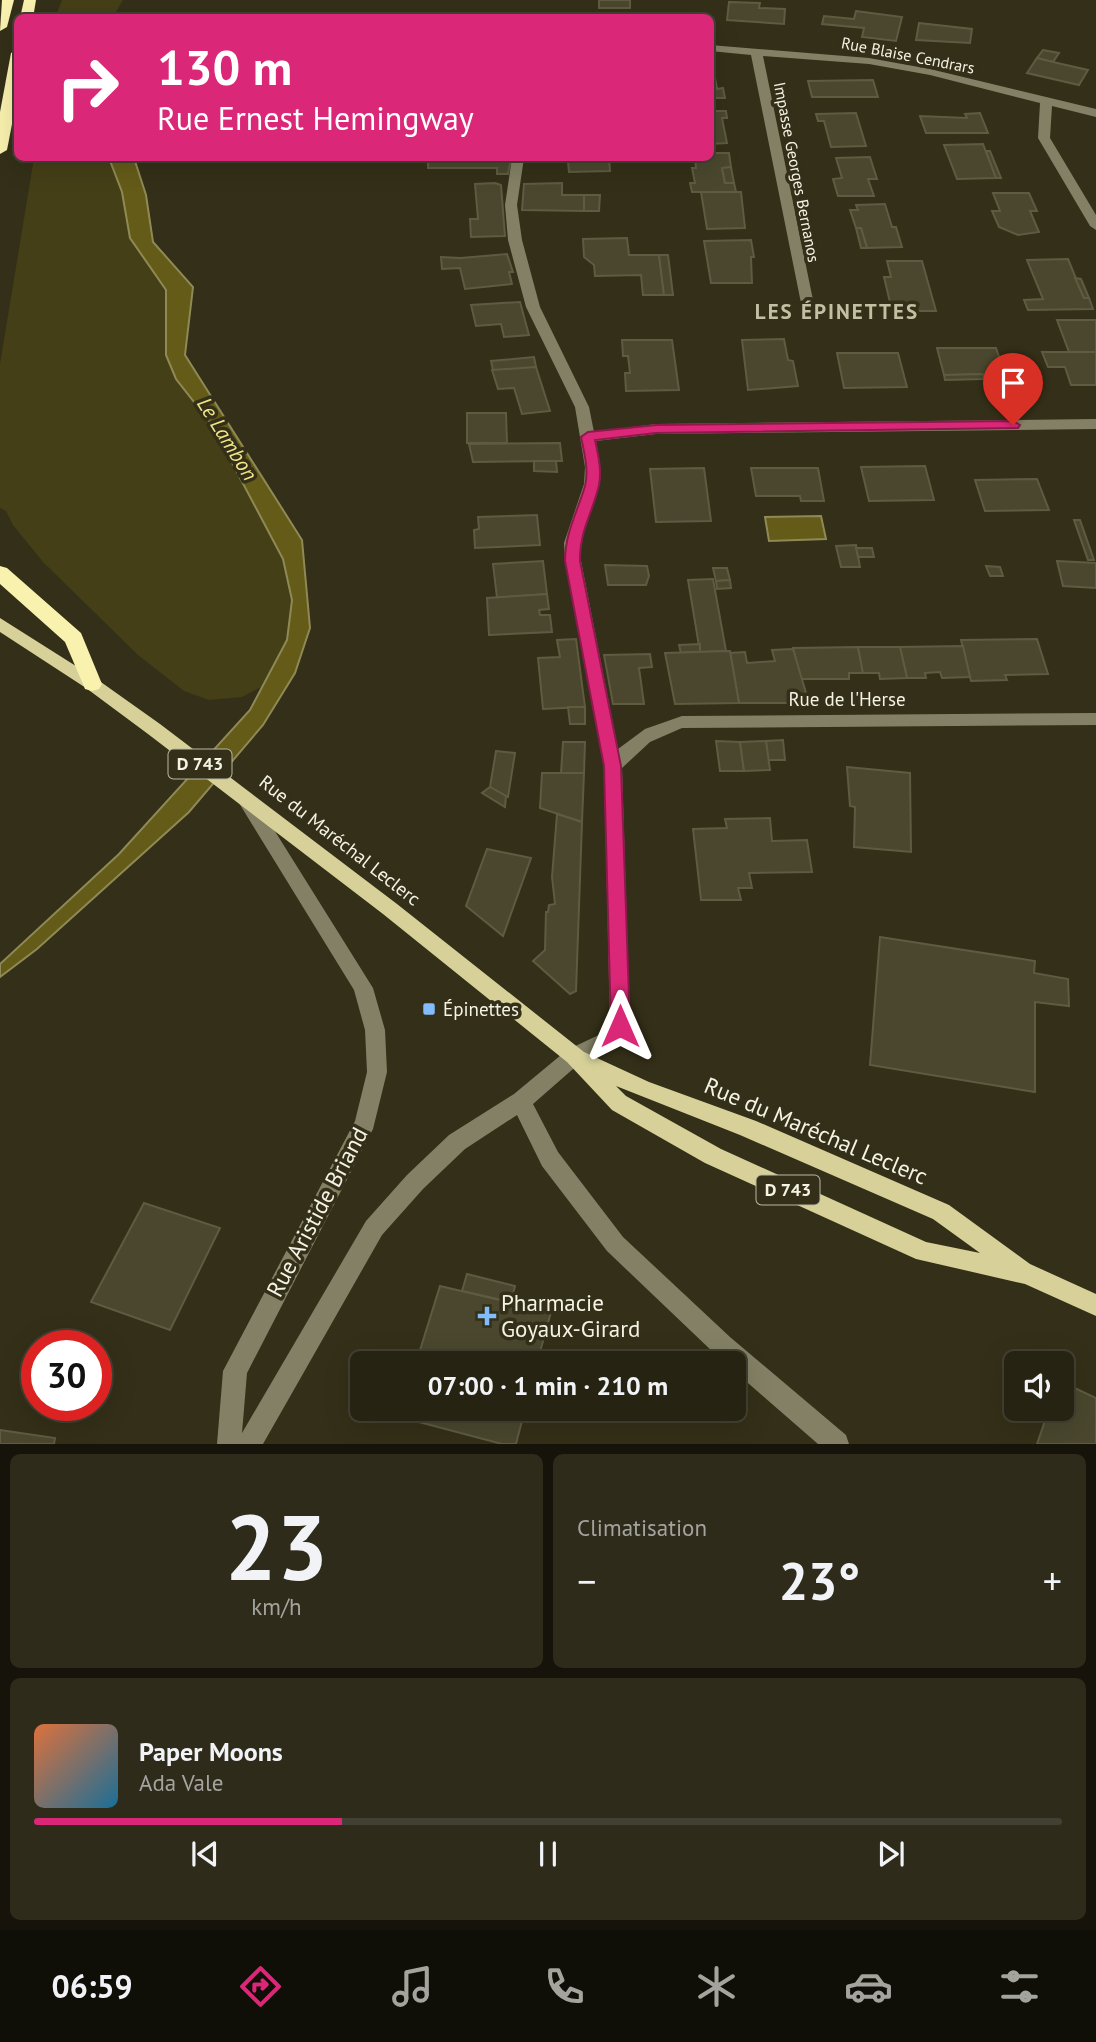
<!DOCTYPE html>
<html lang="fr">
<meta charset="utf-8">
<style>
body{margin:0;font-family:"PT Sans",sans-serif;background:#2e2b1b;color:#f1f3f6;height:100vh;display:flex;flex-direction:column;font-size:26px;white-space:nowrap}
*{box-sizing:border-box;margin:0}
p{font-size:23px;color:#a4a49f}
.icon{flex:none;width:38px;height:38px;fill:none;stroke:currentColor;stroke-width:2;stroke-linecap:round;stroke-linejoin:round}
.map{position:relative;height:1444px;overflow:hidden}
.details{display:flex;flex-direction:column;gap:10px;padding:10px;background:#15130a;flex:1}
.details>*{flex:none}
.top-card{position:absolute;left:14px;top:14px;width:700px;height:147px;border-radius:10px;box-shadow:0 7px 28px #0002,0 0 0 2px #424032;background:#db2777;color:#fff;overflow:hidden}
.controls{position:absolute;left:1004px;top:1351px;display:grid;gap:14px}
.controls a{display:grid;place-items:center;width:70px;height:70px;border-radius:10px;background:#262312;box-shadow:0 7px 28px #0002,0 0 0 2px #424032;font-size:35px}
.speed{position:absolute;left:21px;top:1330px;display:flex;gap:14px;font-size:35px;font-weight:700;text-align:center}
.speed>*{display:grid;place-content:center;width:91px;height:91px;border-radius:50%;background:#262312;box-shadow:0 7px 28px #0002,0 0 0 2px #424032;line-height:1}
.speed .limit{border:10px solid #d22;background:#fff;color:#111}
.pin{position:absolute;display:grid;place-items:center;width:60px;height:60px;color:#fff;margin:-72px -30px;border-radius:50% 50% 50% 0;rotate:-45deg;box-shadow:0 0 7px #0007}
.pin .icon{rotate:45deg}
.me{position:absolute;width:77px;margin:-38px;rotate:0deg;stroke-linejoin:round;filter:drop-shadow(0 0 5px #0008)}
.turn{display:flex;align-items:center;gap:24px;height:147px;padding:0 28px;font-size:32px}
.turn .icon{width:91px;height:91px;stroke-width:2.5}
.turn b{display:block;font-size:49px;line-height:60px}
.big{font-size:52px;font-weight:700;line-height:1.1}
.details .widget{flex:1;display:flex;flex-direction:column;justify-content:center;gap:10px;min-width:0;padding:0 24px;border-radius:10px;background:#2e2b1b}
.details .dial{align-items:center;gap:0}
.dial b{font-size:91px;line-height:1}
.song{display:flex;align-items:center;gap:21px}
.cover{width:84px;height:84px;border-radius:10px;background:linear-gradient(135deg,hsl(20 70% 55%),hsl(200 70% 35%))}
.played{height:7px;border-radius:4px;background:linear-gradient(90deg,#db2777 30%,#424032 30%)}
.keys{display:flex;justify-content:space-around;direction:ltr}
.heat{display:flex;justify-content:space-between;align-items:center;font-size:38px;direction:ltr}
.details .tiles{flex:1;display:grid;gap:10px;grid-template-columns:1fr 1fr}
.widget:last-child{grid-column:span 2}
.trip{position:absolute;left:350px;top:1351px;width:396px;height:70px;border-radius:10px;background:#262312;box-shadow:0 7px 28px #0002,0 0 0 2px #424032;font-weight:700;line-height:70px;text-align:center}
.tabs{display:flex;height:112px;justify-content:space-around;align-items:center;background:#0f0e07;color:#a4a49f}
.tabs .icon{width:49px;height:49px}
.tabs .on{color:#db2777}
.tabs b{font-size:32px;color:#f1f3f6}
.map>svg:first-child{display:block}
.green{fill:#443f17}
.water{fill:#645b19;stroke:#8f8956;stroke-width:2}
.building{fill:#4a472e;stroke:#5e5b41;stroke-width:2}
.lines{fill:none;stroke-linecap:round;stroke-linejoin:round}
.minor{fill:#838065;fill-rule:evenodd}
.major{fill:#d7d199;fill-rule:evenodd}
.highway{fill:#f9f1ae;fill-rule:evenodd}
.route{fill:#db2777;stroke:#8e194d;stroke-width:2}
.poi-dot{fill:#83bcfb;stroke:#332f18;stroke-width:2.5}
.labels{text-anchor:middle;stroke-width:7;stroke-linejoin:round;paint-order:stroke}
.far-street-label{font-size:16px;fill:#f4f3e4;stroke:#332f18}
.shield{fill:#332f18;stroke:#bab8a7;stroke-width:2}
.shield-label{font-size:18px;font-weight:bold;fill:#f4f3e4}
.street-label{font-size:19px;fill:#f4f3e4;stroke:#332f18}
.poi-label{font-size:19px;fill:#f4f3e4;stroke:#332f18;text-anchor:start}
.far-district-label{font-size:21px;font-weight:bold;letter-spacing:2px;fill:#c2bfa3;stroke:#332f18}
.water-label{font-size:21px;font-style:italic;fill:#f2e689;stroke:#332f18}
.near-street-label{font-size:23px;fill:#f4f3e4;stroke:#332f18}
.near-poi-label{font-size:23px;fill:#f4f3e4;stroke:#332f18;text-anchor:start}
</style>
<div class="map">
<svg width="1096" height="1444" viewBox="0 0 1096 1444">
<rect width="100%" height="100%" fill="#332f18"/>
<g class="green">
<polygon points="62,0 123,0 113,17 55,18"/>
<polygon points="34,158 109,158 122,192 130,238 166,290 166,355 176,379 212,425 283,559 292,600 287,640 263,686 242,697 209,700 184,691 138,655 43,562 13,525 6,511 0,508 0,364"/>
</g>
<g class="water">
<polygon points="109,158 134,158 146,195 153,242 193,287 185,355 302,540 310,628 295,673 263,725 189,812 37,949 0,977 0,964 119,854 250,710 287,640 292,600 283,559 212,425 176,379 166,355 166,290 130,238 122,192"/>
<polygon points="821,516 826,539 769,541 765,517"/>
</g>
<g class="building">
<rect x="599" y="0" width="31" height="8"/>
<polygon points="729,2 760,3 759,8 785,9 784,24 727,20"/>
<polygon points="856,11 902,17 896,41 862,37 864,28 822,24 824,16 854,19"/>
<polygon points="919,23 972,29 970,43 916,40"/>
<polygon points="1043,50 1059,53 1053,62 1037,58"/>
<polygon points="1037,58 1053,62 1088,70 1079,85 1027,73"/>
<polygon points="710,66 713,66 717,89 723,88 725,98 710,98"/>
<polygon points="873,80 878,97 812,97 808,81"/>
<polygon points="710,111 726,111 727,118 722,118 727,143 710,144"/>
<polygon points="856,113 866,146 831,147 824,121 818,121 816,114"/>
<polygon points="980,113 988,133 926,133 920,116 967,118 965,114"/>
<polygon points="983,144 996,178 957,179 944,145"/>
<polygon points="986,151 990,151 1001,178 996,178"/>
<polygon points="710,153 729,153 731,167 722,168 725,183 734,183 736,192 692,192 690,183 695,183 692,168 696,168 695,158 710,158"/>
<polygon points="870,157 877,179 868,179 874,196 838,196 833,179 842,178 836,158"/>
<polygon points="428,158 511,158 508,174 497,174 497,168 428,168"/>
<polygon points="571,158 609,158 610,171 569,172 568,162 571,162"/>
<polygon points="731,167 734,183 725,183 722,168"/>
<polygon points="495,183 501,185 505,236 471,237 470,219 478,219 475,184"/>
<polygon points="562,183 562,195 584,195 584,211 522,210 524,184"/>
<polygon points="701,192 741,192 745,228 707,229"/>
<polygon points="993,193 1029,193 1037,211 1030,211 1039,232 1018,235 999,227 992,211 1000,211"/>
<polygon points="584,195 600,195 599,211 584,211"/>
<polygon points="885,204 892,227 896,227 902,247 867,248 861,228 856,228 850,210 858,210 856,205"/>
<polygon points="856,228 861,228 867,248 861,248"/>
<polygon points="627,238 629,255 659,255 664,295 643,295 641,275 595,276 594,265 584,257 583,239"/>
<polygon points="751,240 754,257 751,257 752,283 711,283 704,241"/>
<polygon points="507,254 513,272 509,272 512,284 465,289 460,268 442,269 441,257 461,258"/>
<polygon points="659,255 668,255 673,295 664,295"/>
<polygon points="1068,259 1084,298 1089,298 1093,309 1028,310 1024,300 1043,299 1027,260"/>
<polygon points="887,261 922,261 936,311 892,311 884,277 891,277"/>
<polygon points="1075,278 1081,279 1089,298 1084,298"/>
<polygon points="520,302 529,335 504,337 501,324 476,326 471,305"/>
<polygon points="1057,320 1096,320 1096,352 1069,352"/>
<polygon points="784,339 788,360 793,361 798,386 748,390 742,340"/>
<polygon points="622,340 672,340 679,390 626,391 625,373 630,373 628,356 623,356"/>
<polygon points="937,348 996,348 1005,374 944,375"/>
<polygon points="1042,352 1096,352 1096,385 1071,385 1065,367 1048,367"/>
<polygon points="837,353 898,353 907,387 844,388"/>
<polygon points="534,357 536,367 509,370 493,370 491,361"/>
<polygon points="536,367 550,411 522,414 514,388 498,389 492,370"/>
<polygon points="983,374 984,379 945,380 944,375"/>
<polygon points="467,413 506,413 507,443 467,443"/>
<polygon points="560,443 562,461 556,461 473,462 469,444"/>
<polygon points="534,461 556,461 557,472 534,471"/>
<polygon points="925,466 934,500 869,501 861,467"/>
<polygon points="704,468 711,521 656,522 650,469"/>
<polygon points="751,468 818,468 824,501 801,501 800,496 756,496"/>
<polygon points="1037,479 1049,510 985,511 975,480"/>
<polygon points="537,515 540,545 475,548 474,530 479,529 478,517"/>
<polygon points="1074,520 1080,520 1094,560 1088,560"/>
<polygon points="856,545 860,567 841,567 836,546"/>
<polygon points="856,548 872,548 874,557 858,557"/>
<polygon points="543,561 547,594 497,598 493,564"/>
<polygon points="1057,561 1096,563 1096,588 1063,586"/>
<polygon points="605,565 647,566 649,576 646,585 608,585"/>
<polygon points="986,566 1000,567 1003,576 990,576"/>
<polygon points="713,568 727,568 730,580 716,581"/>
<polygon points="713,579 726,651 700,652 688,580"/>
<polygon points="730,580 731,588 717,589 716,581"/>
<polygon points="547,594 549,609 539,610 540,615 550,615 552,632 489,635 487,598"/>
<polygon points="576,639 585,707 543,709 538,658 560,657 557,640"/>
<polygon points="1037,639 1048,674 1005,675 1007,680 971,681 961,640"/>
<polygon points="700,644 700,652 681,653 679,645"/>
<polygon points="963,646 970,677 942,678 940,672 925,673 926,678 907,678 900,647"/>
<polygon points="858,647 863,673 849,673 849,679 801,679 793,648"/>
<polygon points="858,647 900,647 907,678 880,679 879,673 863,673"/>
<polygon points="793,649 809,703 739,703 730,653 745,652 747,663 775,661 772,650"/>
<polygon points="730,651 739,703 675,704 665,653"/>
<polygon points="650,654 652,667 639,668 644,704 613,704 604,655"/>
<polygon points="568,707 585,707 585,724 570,724"/>
<polygon points="783,740 785,760 768,760 766,741"/>
<polygon points="716,741 740,742 744,771 720,771"/>
<polygon points="766,741 770,770 744,771 740,742"/>
<polygon points="563,742 585,742 584,773 561,773"/>
<polygon points="496,751 515,753 508,797 490,787"/>
<polygon points="847,767 910,773 911,852 854,847 855,807 850,806"/>
<polygon points="542,773 584,773 582,822 540,808"/>
<polygon points="490,787 506,796 505,807 482,793"/>
<polygon points="557,814 582,822 576,991 570,994 533,961 545,950 546,912 548,912 549,905 555,904 552,877"/>
<polygon points="770,818 772,841 807,840 812,872 749,873 752,888 738,888 741,900 701,900 693,829 727,828 725,819"/>
<polygon points="487,849 531,858 503,936 466,906"/>
<polygon points="880,937 1035,961 1034,973 1068,979 1069,1006 1035,1002 1035,1092 870,1065"/>
<polygon points="144,1203 220,1228 170,1330 91,1302"/>
<polygon points="467,1274 515,1286 511,1302 462,1291"/>
<polygon points="440,1286 551,1312 537,1363 416,1363"/>
<polygon points="1062,1382 1096,1398 1096,1444 1037,1444 1049,1409 1062,1409"/>
<polygon points="402,1409 525,1409 516,1444 502,1444 400,1417"/>
<polygon points="0,1430 55,1438 54,1444 0,1444"/>
</g>
<g class="lines">
<g class="minor">
<polygon points="710,45 869,58 930,69 1096,109 1096,117 1052,106 1050,138 1096,215 1096,230 1090,226 1038,138 1040,103 930,75 869,64 763,56 813,300 811,303 801,303 751,55 710,51"/>
<path d="M512,158H524L517,205L522,240L540,307L589,407L594,432L656,424L1096,419V429L656,434L596,441C598,455 603,470 599,485C593,512 579,533 581,561L618,749L645,729L682,716L1096,713V725L682,728L650,742L622,768L630,1026L619,1044L581,1062L533,1104L558,1152L623,1237L730,1337L846,1435L849,1444H818L733,1370V1363H726L714,1353L607,1251L542,1166L517,1115L465,1149L423,1189L382,1235L263,1444H217L223,1371L355,1121L367,1072L365,1030L354,990L239,803L236,798L239,793H251L373,988L385,1030L387,1072L373,1129L247,1373L242,1433L366,1221L407,1175L449,1135L514,1094L567,1050L605,1032L610,1024L604,766L565,561L564,543L584,484L585,467L575,407L526,307L508,240L505,205Z"/>
</g>
<path class="major" d="M0,618L98,680L160,724L397,904L584,1052L649,1082L756,1121L949,1205L1030,1264L1096,1294V1316L1025,1284L916,1259L705,1163L612,1110L567,1062L383,914L148,734L86,688L0,632ZM616,1086L740,1135L933,1219L980,1253L926,1242L721,1149L626,1096Z"/>
<g class="highway">
<polygon points="2,0 14,0 7,27 0,31"/>
<polygon points="24,0 36,0 33,18 20,18"/>
<polygon points="18,49 18,93 7,150 0,154 0,112 11,53"/>
<polygon points="0,566 7,568 81,633 102,684 99,689 92,691 85,689 65,642 0,584"/>
</g>
</g>
<path class="route" d="M1013,421L1020,425L1018,428L656,433L595,440C598,454 602,470 599,485C593,512 579,532 580,561L621,766L630,1026L627,1031L620,1034L614,1031L611,1026L604,766L565,561C565,533 577,513 585,486C589,470 584,452 581,437L588,432L656,425Z"/>
<g class="poi-dot">
<rect x="422" y="1002" width="14" height="14" rx="3.5"/>
<path d="M483.5 1305.5h7v7h7v7h-7v7h-7v-7h-7v-7h7z"/>
</g>
<g class="labels">
<g class="far-street-label">
<text transform="translate(908 55) rotate(11)" y="6">Rue Blaise Cendrars</text>
<text transform="translate(797 172) rotate(79)" y="6">Impasse Georges Bernanos</text>
</g>
<g class="shield">
<rect x="168.5" y="749.5" width="63" height="29" rx="5"/>
<rect x="756.5" y="1175.5" width="63" height="29" rx="5"/>
</g>
<g class="shield-label">
<text x="200" y="770">D 743</text>
<text x="788" y="1196">D 743</text>
</g>
<g class="street-label">
<text x="847" y="706">Rue de l'Herse</text>
<text transform="translate(340 840) rotate(38)" y="7">Rue du Maréchal Leclerc</text>
</g>
<g class="poi-label">
<text x="443" y="1016">Épinettes</text>
</g>
<g class="far-district-label">
<text x="837" y="319">LES ÉPINETTES</text>
</g>
<g class="water-label">
<text transform="translate(227 439) rotate(58)" y="7">Le Lambon</text>
</g>
<g class="near-street-label">
<text transform="translate(816 1131) rotate(23)" y="8">Rue du Maréchal Leclerc</text>
<text transform="translate(317 1212) rotate(-62)" y="8">Rue Aristide Briand</text>
</g>
<g class="near-poi-label">
<text x="501" y="1311">Pharmacie<tspan x="501" dy="26">Goyaux-Girard</tspan></text>
</g>
</g>
</svg>
<div class="controls">
<a><svg class="icon" aria-label="sound" viewBox="0 0 24 24"><path d="M4 9h4l5-4v14l-5-4H4zM17 9q2 3 0 6"/></svg></a>
</div>
<div class="speed"><div class="limit">30</div></div>
<div class="pin" style="left:1013px;top:425px;background:#d93025"><svg class="icon" aria-label="arrive" viewBox="0 0 24 24"><path d="M6 21V4h12l-3 4 3 4H6"/></svg></div>
<svg class="me" style="left:620px;top:1026px" viewBox="-20 -20 40 40"><path d="M0-17L14 15 0 8-14 15z" fill="#db2777" stroke="#fff" stroke-width="4"/></svg>
<div class="trip">07:00 · 1 min · 210 m</div>
<div class="top-card">
<div class="turn"><svg class="icon" aria-label="right" viewBox="0 0 24 24"><path d="M7 20v-9h11M14 6l5 5-5 5"/></svg><div><b>130 m</b>Rue Ernest Hemingway</div></div>
</div>
</div>
<section class="details">
<div class="tiles">
<div class="widget dial"><b>23</b><p>km/h</p></div>
<div class="widget"><p>Climatisation</p>
<div class="heat"><a>−</a><b class="big">23°</b><a>+</a></div>
</div>
<div class="widget">
<div class="song"><i class="cover"></i><div><b>Paper Moons</b><p>Ada Vale</p></div></div>
<div class="played"></div>
<div class="keys"><svg class="icon" aria-label="previous" viewBox="0 0 24 24"><path d="M18 5L8 12l10 7zM5 5v14"/></svg><svg class="icon" aria-label="pause" viewBox="0 0 24 24"><path d="M8 5v14M16 5v14"/></svg><svg class="icon" aria-label="next" viewBox="0 0 24 24"><path d="M6 5l10 7-10 7zM19 5v14"/></svg></div>
</div>
</div>
</section>
<nav class="tabs">
<b>06:59</b>
<svg class="icon on" aria-label="directions" viewBox="0 0 24 24"><path d="M12 3l9 9-9 9-9-9zM9 14v-3h6M13 9l2 2-2 2"/></svg>
<svg class="icon" aria-label="music" viewBox="0 0 24 24"><path d="M9 18V5l10-2v13"/><circle cx="6" cy="18" r="3"/><circle cx="16" cy="16" r="3"/></svg>
<svg class="icon" aria-label="phone" viewBox="0 0 24 24"><path d="M5 4h4l2 5-3 2q2 4 5 5l2-3 5 2v4C11 20 4 13 5 4z"/></svg>
<svg class="icon" aria-label="climate" viewBox="0 0 24 24"><path d="M12 3v18M4 7l16 10M4 17L20 7"/></svg>
<svg class="icon" aria-label="car" viewBox="0 0 24 24"><path d="M5 17H2v-5l4-1 3-4h7l3 4 3 1v5h-3M9 17h6M6 11h13"/><circle cx="7" cy="17" r="2"/><circle cx="17" cy="17" r="2"/></svg>
<svg class="icon" aria-label="filters" viewBox="0 0 24 24"><path d="M4 7h16M4 17h16"/><circle cx="9" cy="7" r="2"/><circle cx="15" cy="17" r="2"/></svg>
</nav>
